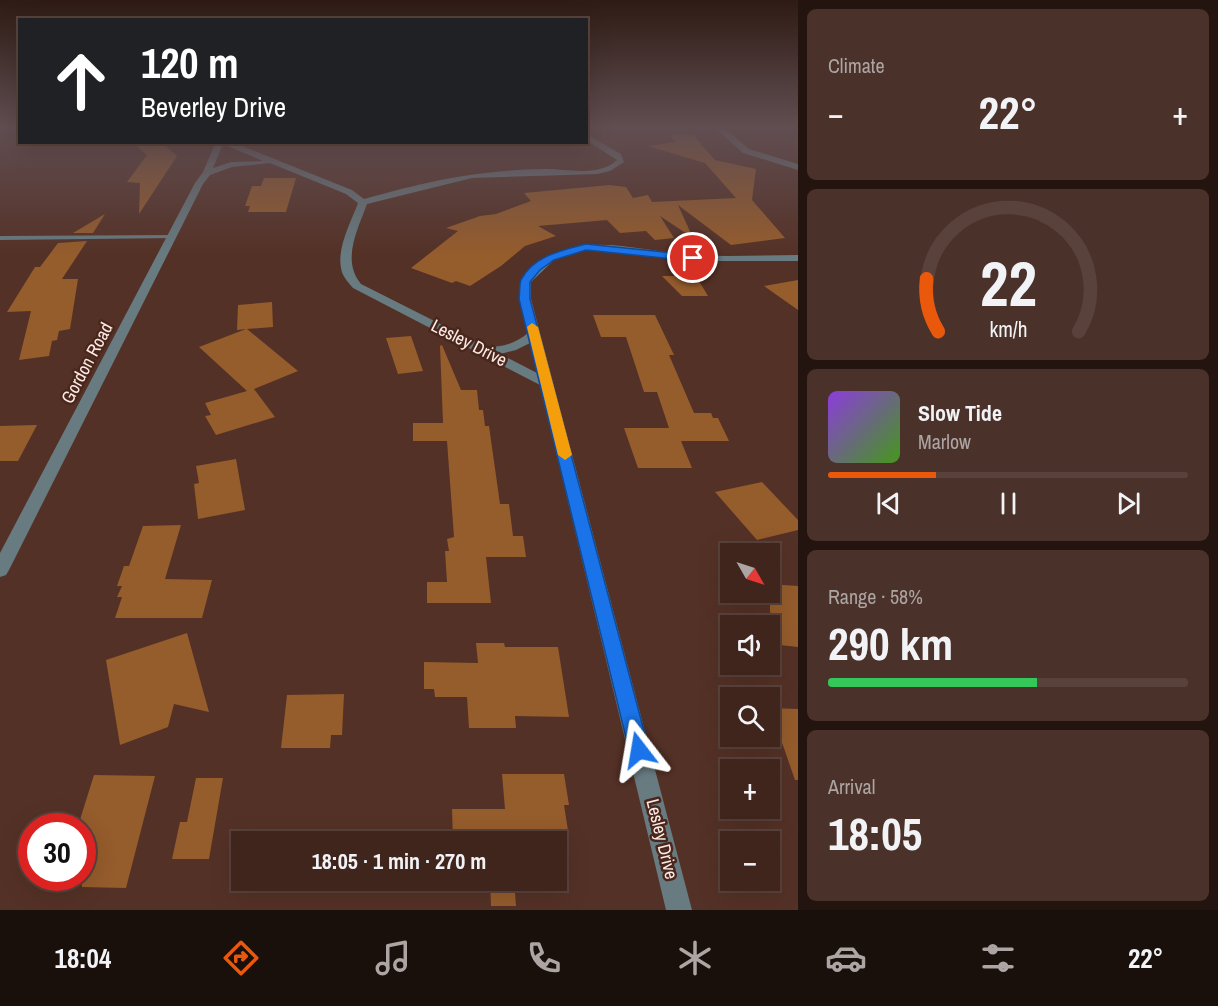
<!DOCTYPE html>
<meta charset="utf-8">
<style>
body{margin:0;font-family:"Archivo Narrow",sans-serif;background:#4a3129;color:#f1f3f6;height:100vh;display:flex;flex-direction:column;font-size:22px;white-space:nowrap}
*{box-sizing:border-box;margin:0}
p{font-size:20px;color:#ada5a3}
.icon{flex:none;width:33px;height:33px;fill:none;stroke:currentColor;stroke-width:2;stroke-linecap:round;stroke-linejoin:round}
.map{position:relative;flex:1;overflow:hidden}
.drawer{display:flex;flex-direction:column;gap:9px;padding:9px;background:#23140f;width:420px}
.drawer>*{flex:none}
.top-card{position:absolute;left:18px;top:18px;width:570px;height:126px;border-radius:0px;box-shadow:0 6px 24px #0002,0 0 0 2px #58423b;background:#202124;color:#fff;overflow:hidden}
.needle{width:39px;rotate:129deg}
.tools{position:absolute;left:720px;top:543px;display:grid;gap:12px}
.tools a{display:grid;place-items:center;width:60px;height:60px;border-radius:0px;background:#3f251c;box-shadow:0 6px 24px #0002,0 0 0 2px #58423b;font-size:30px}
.speed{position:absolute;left:18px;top:813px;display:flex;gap:12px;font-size:30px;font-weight:700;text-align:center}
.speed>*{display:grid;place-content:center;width:78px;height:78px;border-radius:50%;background:#3f251c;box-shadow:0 6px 24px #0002,0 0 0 2px #58423b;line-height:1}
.speed .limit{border:9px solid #d22;background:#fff;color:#111}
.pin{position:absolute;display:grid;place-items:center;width:51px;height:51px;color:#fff;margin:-26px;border:3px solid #fff;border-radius:50%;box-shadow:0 2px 6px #0007}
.me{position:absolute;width:66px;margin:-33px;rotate:346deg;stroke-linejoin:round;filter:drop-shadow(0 0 4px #0008)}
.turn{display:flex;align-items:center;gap:21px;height:126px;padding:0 24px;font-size:27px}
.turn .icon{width:78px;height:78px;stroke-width:2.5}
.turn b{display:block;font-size:42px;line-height:51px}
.big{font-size:45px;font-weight:700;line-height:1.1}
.drawer .card{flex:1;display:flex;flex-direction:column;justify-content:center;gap:9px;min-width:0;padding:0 21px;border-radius:9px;background:#4a3129}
.drawer .dial{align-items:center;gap:0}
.dial svg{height:156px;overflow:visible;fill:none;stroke:#58423b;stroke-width:7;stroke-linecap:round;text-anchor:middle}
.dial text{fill:#f1f3f6;stroke:none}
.song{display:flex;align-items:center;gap:18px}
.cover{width:72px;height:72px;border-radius:9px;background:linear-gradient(135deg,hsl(270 70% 55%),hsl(100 70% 35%))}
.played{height:6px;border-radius:3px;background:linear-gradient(90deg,#ea580c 30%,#58423b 30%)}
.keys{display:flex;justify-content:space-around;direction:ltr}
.heat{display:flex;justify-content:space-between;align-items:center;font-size:33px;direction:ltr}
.charge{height:9px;border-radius:4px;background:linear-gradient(90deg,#34c759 58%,#58423b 0)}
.trip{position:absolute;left:231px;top:831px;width:336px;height:60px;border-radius:0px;background:#3f251c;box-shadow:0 6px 24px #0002,0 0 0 2px #58423b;font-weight:700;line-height:60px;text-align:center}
.menu{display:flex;height:96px;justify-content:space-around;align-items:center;background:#190f0b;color:#ada5a3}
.menu .icon{width:42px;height:42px}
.menu .on{color:#ea580c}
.menu b{font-size:27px;color:#f1f3f6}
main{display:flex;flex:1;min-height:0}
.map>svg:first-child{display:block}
.building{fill:#955c2c}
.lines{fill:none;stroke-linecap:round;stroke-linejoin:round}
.service{fill:#677b81;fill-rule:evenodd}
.minor{fill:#677b81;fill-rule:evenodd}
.route{fill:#1a73e8;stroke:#114b97;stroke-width:1.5}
.slow{fill:#f59e0b}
.labels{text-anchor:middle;stroke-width:5;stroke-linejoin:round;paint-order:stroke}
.street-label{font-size:18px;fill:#feebe6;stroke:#49271c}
</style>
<main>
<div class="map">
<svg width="798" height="910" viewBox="0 0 798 910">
<rect width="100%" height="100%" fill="#543126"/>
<g class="building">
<polygon points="670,135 693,135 715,160 756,169 752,200 785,238 731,245 678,205 693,238 660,216 674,238 655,240 646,231 620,233 607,220 538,226 556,236 525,246 501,266 470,286 456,281 452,283 411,268 458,231 446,228 480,216 496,214 531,201 524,193 610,185 626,187 633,198 648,195 652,202 736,198 705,163 648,146 676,142"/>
<polygon points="132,142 161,142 177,156 139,214 140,183 127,182 147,155"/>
<polygon points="264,178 296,178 286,212 248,212 250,206 245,206 252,186 261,186"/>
<polygon points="105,214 93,233 73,233"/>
<polygon points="87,241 62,279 78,279 70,329 59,331 57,340 52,341 49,356 19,360 31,311 7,312 35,267 40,267 58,243"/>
<polygon points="662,276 696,276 708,296 682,296"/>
<polygon points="798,280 798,310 764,286"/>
<polygon points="272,302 273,327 247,329 298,371 254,389 275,417 216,435 205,416 211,415 205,403 247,391 199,347 246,329 237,330 238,305"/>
<polygon points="593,315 655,315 674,355 669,355 694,413 711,413 713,418 718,418 729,441 681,441 692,468 638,468 624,428 669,428 657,392 644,392 626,337 601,337"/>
<polygon points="411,336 423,371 398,374 386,338"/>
<polygon points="442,345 461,390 477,390 479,410 483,410 485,426 489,426 500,504 509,504 513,536 523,536 526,557 486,557 491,603 427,603 427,582 447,582 445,551 449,551 447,539 454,537 447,441 413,441 413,423 443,423 440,346"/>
<polygon points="37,425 18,461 0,461 0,426"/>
<polygon points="236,459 245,510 198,519 194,484 199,483 196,466"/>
<polygon points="762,482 798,520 798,530 757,540 715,492"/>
<polygon points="181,525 165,579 212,580 202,618 115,618 122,597 117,597 122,586 117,586 124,566 129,566 143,526"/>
<polygon points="770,584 798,586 798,647 770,644 770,620 773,621 770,611"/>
<polygon points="187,633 209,712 174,704 168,727 120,745 106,660"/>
<polygon points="476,643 504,643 505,647 558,647 569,717 515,716 516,728 469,728 467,697 435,697 434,689 424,689 424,662 478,663"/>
<polygon points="344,694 342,735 331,735 330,748 281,748 287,695"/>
<polygon points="770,708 798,709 798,780 795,780"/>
<polygon points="502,774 564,774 569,805 564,805 569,837 530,837 530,842 453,842 452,809 505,809"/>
<polygon points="94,775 155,776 126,888 82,887 82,826 78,826"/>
<polygon points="196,778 223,778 209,859 172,859 180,822 187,822"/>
<polygon points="490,880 514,880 516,906 491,906"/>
</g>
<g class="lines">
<polygon class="service" points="173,235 175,236 175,238 0,240 0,236"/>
<g class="minor">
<polygon points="714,127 723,127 749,149 798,164 798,170 743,153"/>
<path d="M586,134L621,154L624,162L610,171L597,174L472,178L367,204C358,229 341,260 361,284L486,347C502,347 515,344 528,333L519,299L521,279C572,224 628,251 693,255C728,257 763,255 798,255V261H693L587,250L554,260L531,282V299L692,910H666L540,385L353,288C348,282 342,276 341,268C337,247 351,222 358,203L346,194L270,163L232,167L210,175L203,184L9,570L6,575L0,577V553L195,183L203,172L216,142H232L352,190L364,199C429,181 478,170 546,169C568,169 599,177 617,160L586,140ZM223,144L263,161L231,162L213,168ZM530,343L537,373L500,354L516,350Z"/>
</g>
</g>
<linearGradient id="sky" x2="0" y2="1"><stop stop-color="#2e1b15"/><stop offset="0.5" stop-color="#614e52"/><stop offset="1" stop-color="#614e52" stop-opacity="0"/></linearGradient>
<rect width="798" height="255" fill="url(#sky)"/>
<path class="route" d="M586,244L693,255L698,258L693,261L586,250L554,260L540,270L530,282V299L649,750L646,756L639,759L632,756L629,750L519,299C520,293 519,285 521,280C533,256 563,250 586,244Z"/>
<polygon class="slow" points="532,323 538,327 572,455 565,460 558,455 527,327"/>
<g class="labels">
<g class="street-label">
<text transform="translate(469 343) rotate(27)" y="6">Lesley Drive</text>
<text transform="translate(87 363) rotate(-62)" y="6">Gordon Road</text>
<text transform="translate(662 839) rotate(76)" y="6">Lesley Drive</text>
</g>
</g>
</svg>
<div class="tools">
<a><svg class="needle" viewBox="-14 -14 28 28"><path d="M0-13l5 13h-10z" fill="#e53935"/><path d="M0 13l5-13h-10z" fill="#ada5a3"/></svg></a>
<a><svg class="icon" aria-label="sound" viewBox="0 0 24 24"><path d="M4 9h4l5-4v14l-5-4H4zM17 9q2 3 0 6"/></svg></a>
<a><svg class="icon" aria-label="search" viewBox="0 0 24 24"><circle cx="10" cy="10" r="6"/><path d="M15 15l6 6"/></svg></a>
<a>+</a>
<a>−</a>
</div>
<div class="speed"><div class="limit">30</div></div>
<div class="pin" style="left:693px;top:258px;background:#d93025"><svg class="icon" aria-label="arrive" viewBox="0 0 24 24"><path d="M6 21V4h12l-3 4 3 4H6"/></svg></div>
<svg class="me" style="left:639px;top:750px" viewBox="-20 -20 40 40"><path d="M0-17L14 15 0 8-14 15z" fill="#1a73e8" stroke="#fff" stroke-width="4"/></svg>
<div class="trip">18:05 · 1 min · 270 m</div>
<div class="top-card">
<div class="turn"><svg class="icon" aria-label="ahead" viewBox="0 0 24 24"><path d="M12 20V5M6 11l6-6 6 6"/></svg><div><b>120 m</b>Beverley Drive</div></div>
</div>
</div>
<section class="drawer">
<div class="card"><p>Climate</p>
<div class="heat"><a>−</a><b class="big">22°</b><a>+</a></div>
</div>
<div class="card dial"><svg viewBox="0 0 100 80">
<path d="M14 69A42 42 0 1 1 86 69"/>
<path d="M14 69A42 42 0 0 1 8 42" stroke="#ea580c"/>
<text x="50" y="56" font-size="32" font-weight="700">22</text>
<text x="50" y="72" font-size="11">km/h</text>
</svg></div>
<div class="card">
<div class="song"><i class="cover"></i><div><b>Slow Tide</b><p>Marlow</p></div></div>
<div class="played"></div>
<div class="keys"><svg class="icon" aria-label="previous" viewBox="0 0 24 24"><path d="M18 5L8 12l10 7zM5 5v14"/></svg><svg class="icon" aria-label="pause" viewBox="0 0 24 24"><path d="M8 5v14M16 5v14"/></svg><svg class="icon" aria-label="next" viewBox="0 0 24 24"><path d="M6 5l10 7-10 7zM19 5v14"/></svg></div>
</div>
<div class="card"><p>Range · 58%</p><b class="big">290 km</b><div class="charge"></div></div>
<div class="card"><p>Arrival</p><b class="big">18:05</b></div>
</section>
</main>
<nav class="menu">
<b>18:04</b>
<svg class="icon on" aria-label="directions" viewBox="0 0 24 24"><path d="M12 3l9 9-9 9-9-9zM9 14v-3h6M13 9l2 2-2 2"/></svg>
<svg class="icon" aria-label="music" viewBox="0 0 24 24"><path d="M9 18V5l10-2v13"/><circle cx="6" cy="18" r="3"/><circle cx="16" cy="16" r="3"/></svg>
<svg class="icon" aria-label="phone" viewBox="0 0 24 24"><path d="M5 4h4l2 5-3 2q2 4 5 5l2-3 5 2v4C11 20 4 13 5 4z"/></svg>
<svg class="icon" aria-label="climate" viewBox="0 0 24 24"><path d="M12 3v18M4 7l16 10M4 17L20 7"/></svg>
<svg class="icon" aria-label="car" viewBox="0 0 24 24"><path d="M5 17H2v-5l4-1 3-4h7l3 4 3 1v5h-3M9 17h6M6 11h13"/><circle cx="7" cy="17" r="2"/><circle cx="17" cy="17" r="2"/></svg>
<svg class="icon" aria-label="filters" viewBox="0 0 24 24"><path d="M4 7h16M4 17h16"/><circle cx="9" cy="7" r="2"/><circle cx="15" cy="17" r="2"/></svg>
<b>22°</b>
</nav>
